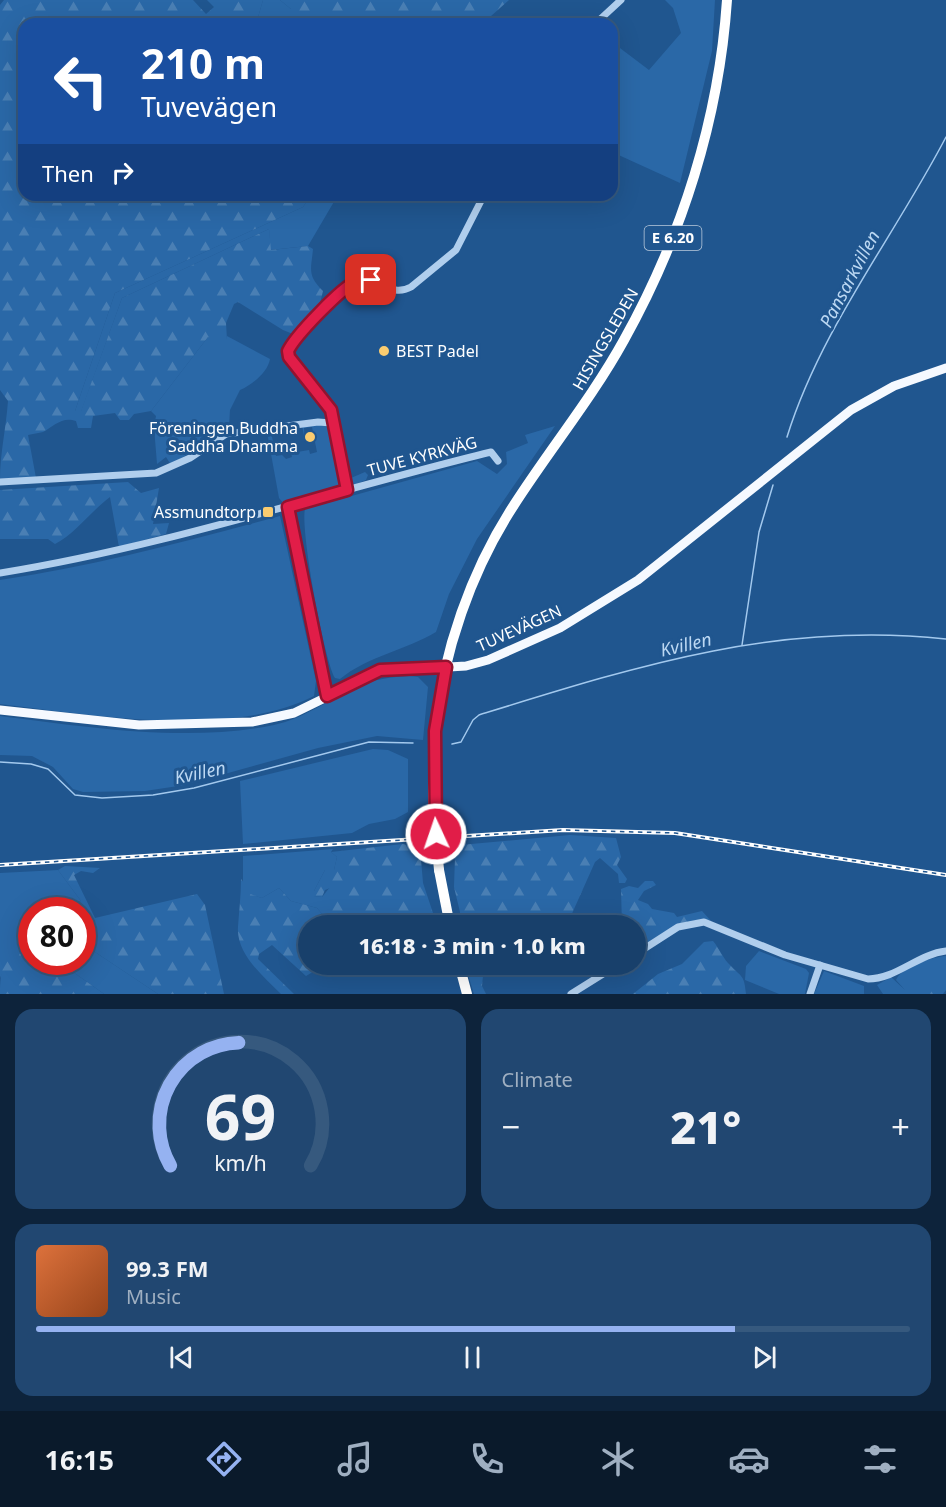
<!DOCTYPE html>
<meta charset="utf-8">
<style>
body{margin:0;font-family:"Noto Sans",sans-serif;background:#214771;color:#f1f3f6;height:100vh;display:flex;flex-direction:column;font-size:22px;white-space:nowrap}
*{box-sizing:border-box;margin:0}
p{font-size:20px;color:#9fafc1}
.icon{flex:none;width:33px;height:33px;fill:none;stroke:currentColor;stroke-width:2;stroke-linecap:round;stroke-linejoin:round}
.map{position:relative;height:994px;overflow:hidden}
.details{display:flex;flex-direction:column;gap:15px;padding:15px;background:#0d233b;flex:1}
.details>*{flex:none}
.hud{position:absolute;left:18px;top:18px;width:600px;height:183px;border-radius:18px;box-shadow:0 6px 24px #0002,0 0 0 2px #36597e;background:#1a4fa0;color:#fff;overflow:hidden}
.speed{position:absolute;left:18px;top:897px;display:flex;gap:12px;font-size:30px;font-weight:700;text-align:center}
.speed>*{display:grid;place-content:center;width:78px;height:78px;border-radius:50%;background:#18406b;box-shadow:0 6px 24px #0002,0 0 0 2px #36597e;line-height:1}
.speed .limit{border:9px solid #d22;background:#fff;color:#111}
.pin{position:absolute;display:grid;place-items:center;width:51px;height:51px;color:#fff;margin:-26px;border-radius:12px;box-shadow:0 3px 9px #0006}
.me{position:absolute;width:66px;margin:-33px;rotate:357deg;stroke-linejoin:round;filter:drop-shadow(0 0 4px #0008)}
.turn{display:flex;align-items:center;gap:21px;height:126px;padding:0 24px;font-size:27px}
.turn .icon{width:78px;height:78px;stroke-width:2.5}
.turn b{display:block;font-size:42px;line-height:51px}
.then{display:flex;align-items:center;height:57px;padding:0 24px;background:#0003;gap:12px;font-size:22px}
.big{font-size:45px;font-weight:800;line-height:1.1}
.details .tile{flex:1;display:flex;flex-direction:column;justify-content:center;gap:9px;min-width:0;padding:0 21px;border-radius:18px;background:#214771}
.details .dial{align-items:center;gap:0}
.dial svg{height:156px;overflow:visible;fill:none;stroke:#36597e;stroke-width:7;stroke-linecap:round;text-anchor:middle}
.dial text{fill:#f1f3f6;stroke:none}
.song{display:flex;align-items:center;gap:18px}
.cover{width:72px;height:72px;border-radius:9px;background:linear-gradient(135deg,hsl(20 70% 55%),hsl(20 70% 35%))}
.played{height:6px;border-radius:3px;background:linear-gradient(90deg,#95b2f1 80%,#36597e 80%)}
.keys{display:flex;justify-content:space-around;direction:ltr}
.heat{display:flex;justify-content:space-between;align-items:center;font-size:33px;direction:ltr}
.details .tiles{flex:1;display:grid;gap:15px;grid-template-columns:1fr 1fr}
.tile:last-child{grid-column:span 2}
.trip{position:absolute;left:298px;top:915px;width:348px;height:60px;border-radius:30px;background:#18406b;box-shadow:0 6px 24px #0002,0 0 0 2px #36597e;font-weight:800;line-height:60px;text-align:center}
.tab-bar{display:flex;height:96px;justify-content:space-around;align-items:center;background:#0a1a2b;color:#9fafc1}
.tab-bar .icon{width:42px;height:42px}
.tab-bar .active{color:#95b2f1}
.tab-bar b{font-size:27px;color:#f1f3f6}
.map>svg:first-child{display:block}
.grass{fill:#2a68a7}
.forest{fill:url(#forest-firs)}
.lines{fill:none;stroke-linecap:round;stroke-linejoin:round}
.stream{stroke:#a3c9ee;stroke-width:1.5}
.minor{stroke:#b0ceed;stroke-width:7}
.major{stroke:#f5f9ff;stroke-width:9}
.highway{stroke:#fff;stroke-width:10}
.rail-casing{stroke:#fff;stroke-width:4}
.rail{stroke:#20568f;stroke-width:1.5;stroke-dasharray:4.5;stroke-linecap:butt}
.highway-bridge{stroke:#fff;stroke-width:10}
.route-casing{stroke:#92132f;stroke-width:15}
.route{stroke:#e11d48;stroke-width:10}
.poi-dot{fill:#facc70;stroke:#20568f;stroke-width:2}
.labels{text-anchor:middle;stroke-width:6;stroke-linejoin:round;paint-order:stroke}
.shield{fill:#20568f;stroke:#bcccdd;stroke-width:1.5}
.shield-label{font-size:15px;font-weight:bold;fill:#fff}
.street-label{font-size:16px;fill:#fff;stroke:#20568f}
.poi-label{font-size:16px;fill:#fff;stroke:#20568f;text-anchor:end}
.water-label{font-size:18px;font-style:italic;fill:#bcd8f3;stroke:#20568f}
</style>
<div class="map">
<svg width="946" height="994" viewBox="0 0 946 994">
<defs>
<pattern id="forest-firs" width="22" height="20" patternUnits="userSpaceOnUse" patternTransform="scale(1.5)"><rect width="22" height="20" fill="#2a68a7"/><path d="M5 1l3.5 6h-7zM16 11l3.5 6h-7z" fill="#4a7fb4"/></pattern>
</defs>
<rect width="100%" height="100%" fill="#20568f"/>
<g class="grass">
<polygon points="263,0 280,0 291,9 291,24 256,24"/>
<polygon points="665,0 715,0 712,51 680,183 612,152 612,42 649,70 681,33 673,8"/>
<polygon points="311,195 322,195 335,200 308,246 270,250 269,229 122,298 81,412 75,411 115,293 303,207"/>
<path d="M227,336L270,359C268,372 252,385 240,390L230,410L229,427L171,465L166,457L157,464L154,427L156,416L151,411L208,337L227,340Z"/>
<polygon points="302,425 326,425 329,429 343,485 342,488 284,504 279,498 267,432 271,432 276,456 282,455 286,459 292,457 291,453 309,450 310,454 317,452 312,427 304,428 305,442"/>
<polygon points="338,425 341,428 337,430 351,478 365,472 368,475 366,480 354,485 348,484 336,426"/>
<path d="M555,426L477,539L449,594L436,632C406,650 368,656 340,679L335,678C324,659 300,529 305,509L477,461L497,474L507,464L506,452L528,443L525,435Z"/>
<path d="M280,516L316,681L314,696C231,739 91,715 0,704V580C95,566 187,541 280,516Z"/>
<path d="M410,676L418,677L428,687L423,740L377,736L318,748L185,785L145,791L83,792L73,789L53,767L32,756L0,755V716C85,727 189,743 274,725C305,718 328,700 357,687C374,679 391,677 410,676Z"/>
<polygon points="373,749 388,750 408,759 408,812 395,819 369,824 352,833 243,844 240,781"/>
<polygon points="333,849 331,852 337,857 334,870 325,870 314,891 314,896 322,897 330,887 330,914 338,925 331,925 317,908 291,901 279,888 262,898 247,894 243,883 243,856"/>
<polygon points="58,870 81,901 46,910 32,910 31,942 21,934 0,978 0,873"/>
<polygon points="83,944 158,994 104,994 59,962 82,962"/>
<polygon points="759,951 806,969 809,973 805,994 779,994 745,980 746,966"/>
<path d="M946,956V990L943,994H883L877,985L891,977L905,990L896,980C902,966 932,957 946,956Z"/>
<polygon points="824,971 864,986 864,994 814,994"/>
</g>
<g class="forest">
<path d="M4,0H193L206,14L214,7L207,0H263L256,24H24V195H311L303,207L115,293L75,411H81L122,298L269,229L271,250L308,246L313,249C311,270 307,275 323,291L320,303L293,334L283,330L238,302L234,304L226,323L227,340L223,344L208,337L151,411L134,414L129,420H120L115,413L93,416L91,428H78L76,421C62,416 54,426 43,432C39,433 32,434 28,435L36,478L0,480C0,453 6,429 8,401L0,390V5Z"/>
<polygon points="280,0 509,0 482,24 291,24 291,9"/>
<path d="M128,482L141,493L159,488L153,524L169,523L166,534L119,547L110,497C91,511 75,534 55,544L48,539H0V490Z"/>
<polygon points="570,835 616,838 621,857 617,865 627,879 625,883 619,883 618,874 600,858 595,862 570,918 564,925 504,923 460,925 460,912 454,887 455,857 449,846"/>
<polygon points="403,844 420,848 423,883 437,925 338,925 330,914 330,888 325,890 322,897 314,896 314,891 325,870 334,870 337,857 331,852"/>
<polygon points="65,866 100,868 93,873 81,871 74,875 95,918 197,894 205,905 224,994 158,994 83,944 82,910 46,910 81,901 58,870"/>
<path d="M241,879C253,894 240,891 262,898L279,888L291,901L317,908L331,925L309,926V964L324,965L306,976L272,945L259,954L258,959L294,994H281C264,977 236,954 238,927C239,911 241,896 241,879Z"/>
<path d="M645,881H653L656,885L644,891L638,900L648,904L652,909L674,913L677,917L702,911L711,921C687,914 656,937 636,950V926L622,925L621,889L629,886L638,888Z"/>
<path d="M21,934L31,942L32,962H59L104,994H0C0,971 4,950 21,934Z"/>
<path d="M713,941C719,948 724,960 730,965C742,978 744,974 746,994H633L658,974L682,964L704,942Z"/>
<polygon points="394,965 446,965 427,970 399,972"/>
<polygon points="465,965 484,965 482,986 486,994 474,994"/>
<polygon points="942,969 946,973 946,979 933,994 925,994 922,986"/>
</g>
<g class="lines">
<g class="stream">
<path d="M787,437C821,328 894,237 946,137"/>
<polyline points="742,645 759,532 773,485"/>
<path d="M452,744L461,742L473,720L479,715C637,666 777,621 946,639"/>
<polyline points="0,762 31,764 48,769 75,795 102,798 153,795 194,788 369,742 413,743"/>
</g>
<g class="minor">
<polyline points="595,24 621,0"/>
<path d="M332,423C331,393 301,377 287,353L288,348L355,281C377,277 391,298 411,287L456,250L484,195"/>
<polyline points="0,482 156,473 190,458 226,434 318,422 332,423 347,490"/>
<polyline points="289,506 327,696"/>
<path d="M0,573C167,546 327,492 491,452L498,461"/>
<path d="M636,954L678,927L704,922L785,955L868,979C896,979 918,954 946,951"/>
<polyline points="571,994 619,964"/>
<polyline points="810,994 820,965"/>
</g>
<polyline class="major" points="0,710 139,725 252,722 294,713 380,671 466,666 488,660 560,628 638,580 851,410 894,386 946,368"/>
<g class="highway">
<path d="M434,816C433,787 432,758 435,730C443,652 471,571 514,505C550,449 592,398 624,340C682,236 719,119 727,0"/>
<polyline points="439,870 450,926"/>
<polyline points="459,964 467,994"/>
</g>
<defs>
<polyline id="rail" points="0,865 563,830 675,833 946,875"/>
</defs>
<use href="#rail" class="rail-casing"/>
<use href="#rail" class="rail"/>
<polyline class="highway-bridge" points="434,816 439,870"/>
</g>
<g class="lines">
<defs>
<path id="route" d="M371,280C366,280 361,279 357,281C342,287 295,336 288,351L289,357L331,410L347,490L288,507L327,696L380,670L446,667L435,731L436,834"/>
</defs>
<use href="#route" class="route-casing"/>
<use href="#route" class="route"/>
</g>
<g class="poi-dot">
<circle cx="384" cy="351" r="6"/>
<circle cx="310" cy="437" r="6"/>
<rect x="262" y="506" width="12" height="12" rx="3"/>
</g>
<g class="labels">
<rect class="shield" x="644.5" y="226" width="57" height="24" rx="4.5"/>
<g class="shield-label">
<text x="673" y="243">E 6.20</text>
</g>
<g class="street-label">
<text transform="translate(605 339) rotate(-60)" y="6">HISINGSLEDEN</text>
<text transform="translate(422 456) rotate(-15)" y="6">TUVE KYRKVÄG</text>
<text transform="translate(519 628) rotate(-24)" y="6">TUVEVÄGEN</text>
</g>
<g class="poi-label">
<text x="396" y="357" text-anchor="start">BEST Padel</text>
<text x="298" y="434">Föreningen Buddha<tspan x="298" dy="18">Saddha Dhamma</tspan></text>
<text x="256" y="518">Assmundtorp</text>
</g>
<g class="water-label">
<text transform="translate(850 279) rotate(-62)" y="6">Pansarkvillen</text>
<text transform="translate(686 645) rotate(-13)" y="6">Kvillen</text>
<text transform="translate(200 773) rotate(-12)" y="6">Kvillen</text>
</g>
</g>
</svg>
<div class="speed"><div class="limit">80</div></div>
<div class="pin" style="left:371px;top:280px;background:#d93025"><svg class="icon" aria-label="arrive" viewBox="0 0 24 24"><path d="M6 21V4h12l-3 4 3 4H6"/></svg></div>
<svg class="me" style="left:436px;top:834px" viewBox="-20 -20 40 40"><circle r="17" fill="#e11d48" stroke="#fff" stroke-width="3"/><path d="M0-11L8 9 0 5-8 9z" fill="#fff"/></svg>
<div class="trip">16:18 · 3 min · 1.0 km</div>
<div class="hud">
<div class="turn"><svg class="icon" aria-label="left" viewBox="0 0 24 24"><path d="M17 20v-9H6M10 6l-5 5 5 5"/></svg><div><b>210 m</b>Tuvevägen</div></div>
<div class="then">Then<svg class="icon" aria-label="right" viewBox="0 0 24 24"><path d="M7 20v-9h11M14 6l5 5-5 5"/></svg></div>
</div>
</div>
<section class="details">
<div class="tiles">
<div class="tile dial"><svg viewBox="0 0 100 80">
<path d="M14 69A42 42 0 1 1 86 69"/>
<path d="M14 69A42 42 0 0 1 49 6" stroke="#95b2f1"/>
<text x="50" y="56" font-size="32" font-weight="700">69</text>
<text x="50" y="72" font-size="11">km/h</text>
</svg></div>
<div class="tile"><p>Climate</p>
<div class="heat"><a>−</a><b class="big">21°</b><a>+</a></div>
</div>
<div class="tile">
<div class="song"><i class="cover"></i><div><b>99.3 FM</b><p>Music</p></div></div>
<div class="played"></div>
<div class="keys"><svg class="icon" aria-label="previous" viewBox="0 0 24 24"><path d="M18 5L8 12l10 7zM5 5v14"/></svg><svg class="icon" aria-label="pause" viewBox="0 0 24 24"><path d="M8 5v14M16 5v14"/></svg><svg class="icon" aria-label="next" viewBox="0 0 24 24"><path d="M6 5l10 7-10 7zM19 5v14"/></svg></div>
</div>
</div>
</section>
<nav class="tab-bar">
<b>16:15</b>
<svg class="icon active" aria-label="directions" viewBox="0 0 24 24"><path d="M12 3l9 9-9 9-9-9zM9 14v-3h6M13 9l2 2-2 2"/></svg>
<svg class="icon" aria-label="music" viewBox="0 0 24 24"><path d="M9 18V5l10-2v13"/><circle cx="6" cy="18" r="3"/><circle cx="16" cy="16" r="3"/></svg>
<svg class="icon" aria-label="phone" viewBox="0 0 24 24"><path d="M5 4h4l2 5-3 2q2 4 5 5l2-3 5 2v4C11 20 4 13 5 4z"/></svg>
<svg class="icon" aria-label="climate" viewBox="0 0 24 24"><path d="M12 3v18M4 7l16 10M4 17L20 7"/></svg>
<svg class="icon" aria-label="car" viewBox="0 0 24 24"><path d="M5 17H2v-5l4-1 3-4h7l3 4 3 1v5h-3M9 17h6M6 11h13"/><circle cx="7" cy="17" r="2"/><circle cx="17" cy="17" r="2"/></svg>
<svg class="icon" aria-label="filters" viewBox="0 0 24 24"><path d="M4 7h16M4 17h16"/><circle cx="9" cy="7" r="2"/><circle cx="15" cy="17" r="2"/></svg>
</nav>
